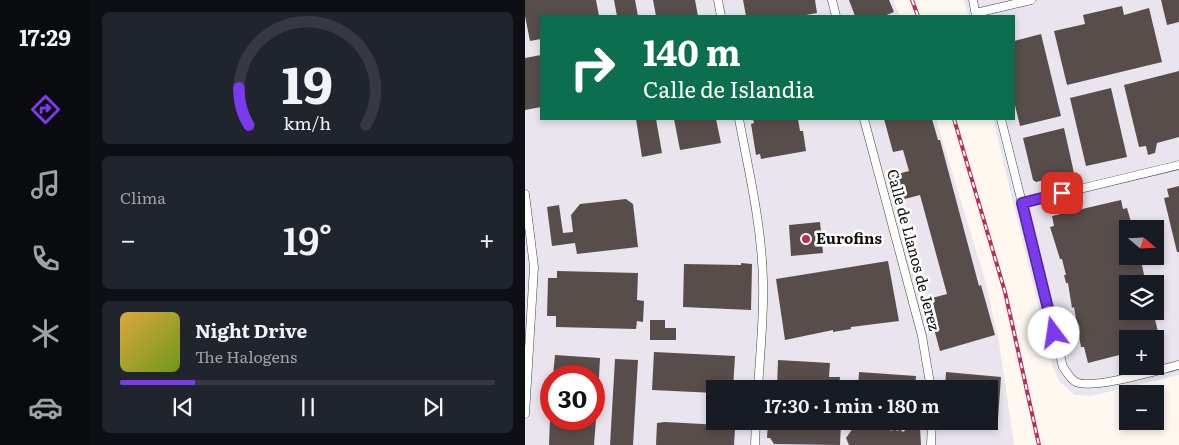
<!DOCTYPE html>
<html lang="es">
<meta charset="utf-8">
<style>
body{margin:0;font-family:Literata,serif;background:#20242c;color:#f1f3f6;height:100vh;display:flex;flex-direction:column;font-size:19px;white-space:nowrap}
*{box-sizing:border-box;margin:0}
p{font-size:16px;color:#9ea1a6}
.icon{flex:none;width:28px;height:28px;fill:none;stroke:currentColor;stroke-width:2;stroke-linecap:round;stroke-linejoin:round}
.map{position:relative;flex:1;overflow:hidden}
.panel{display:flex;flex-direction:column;gap:12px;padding:12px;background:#0d0f14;width:435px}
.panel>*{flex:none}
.top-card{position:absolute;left:15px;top:15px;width:475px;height:105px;border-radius:0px;box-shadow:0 2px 8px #0003;background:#0b6e4f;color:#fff;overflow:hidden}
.needle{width:32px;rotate:109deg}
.tools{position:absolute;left:594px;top:220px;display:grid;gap:10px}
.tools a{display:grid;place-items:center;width:45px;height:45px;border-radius:0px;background:#171b24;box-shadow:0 2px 8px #0003;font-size:25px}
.speed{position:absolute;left:15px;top:365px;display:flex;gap:10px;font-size:25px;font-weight:700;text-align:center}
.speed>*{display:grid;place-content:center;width:65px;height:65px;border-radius:50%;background:#171b24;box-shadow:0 2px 8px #0003;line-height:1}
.speed .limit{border:8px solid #d22;background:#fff;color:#111}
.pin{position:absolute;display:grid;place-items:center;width:42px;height:42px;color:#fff;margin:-21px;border-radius:10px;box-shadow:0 2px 8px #0006}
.me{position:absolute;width:55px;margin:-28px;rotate:346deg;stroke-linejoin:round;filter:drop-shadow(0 0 4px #0008)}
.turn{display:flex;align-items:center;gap:18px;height:105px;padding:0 20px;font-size:22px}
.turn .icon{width:65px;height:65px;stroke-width:2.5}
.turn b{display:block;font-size:35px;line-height:42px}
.big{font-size:38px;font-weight:600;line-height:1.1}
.panel .card{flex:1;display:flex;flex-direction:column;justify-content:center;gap:8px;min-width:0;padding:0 18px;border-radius:8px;background:#20242c}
.panel .dial{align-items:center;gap:0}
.dial svg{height:130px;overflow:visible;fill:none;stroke:#363941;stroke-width:7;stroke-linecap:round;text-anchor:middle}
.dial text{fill:#f1f3f6;stroke:none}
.song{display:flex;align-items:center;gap:15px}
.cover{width:60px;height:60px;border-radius:8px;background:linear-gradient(135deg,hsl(40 70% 55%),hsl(80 70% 35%))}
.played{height:5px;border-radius:2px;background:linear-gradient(90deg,#7c3aed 20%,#363941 20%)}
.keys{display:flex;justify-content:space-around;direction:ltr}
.heat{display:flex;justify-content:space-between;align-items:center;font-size:28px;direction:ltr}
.trip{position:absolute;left:181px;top:380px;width:292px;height:50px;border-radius:0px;background:#171b24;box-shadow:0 2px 8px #0003;font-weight:600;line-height:50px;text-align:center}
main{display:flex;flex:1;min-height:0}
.tabs{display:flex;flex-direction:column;width:90px;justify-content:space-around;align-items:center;background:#090b0e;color:#9ea1a6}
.tabs .icon{width:35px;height:35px}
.tabs .selected{color:#7c3aed}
.tabs b{font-size:22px;color:#f1f3f6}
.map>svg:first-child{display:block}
.industrial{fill:#e9e4ed;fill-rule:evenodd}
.building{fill:#574d4b}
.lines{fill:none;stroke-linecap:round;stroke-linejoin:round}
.minor-casing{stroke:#424242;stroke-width:9}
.minor{stroke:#fff;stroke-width:8}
.rail-casing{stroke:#ba2c59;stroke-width:4}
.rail{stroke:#fff;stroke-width:2;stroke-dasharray:5.5;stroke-linecap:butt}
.route-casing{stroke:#51269a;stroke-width:12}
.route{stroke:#7c3aed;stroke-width:9}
.poi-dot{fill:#ba2c59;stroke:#fff;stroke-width:2}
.labels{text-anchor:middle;stroke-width:5;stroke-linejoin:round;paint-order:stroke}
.poi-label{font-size:15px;font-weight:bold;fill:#0f0f0f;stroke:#fff;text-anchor:start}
.street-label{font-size:15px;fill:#0f0f0f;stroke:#fff}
</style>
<main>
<nav class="tabs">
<b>17:29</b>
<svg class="icon selected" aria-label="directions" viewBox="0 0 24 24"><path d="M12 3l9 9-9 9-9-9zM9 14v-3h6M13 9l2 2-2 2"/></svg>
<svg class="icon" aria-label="music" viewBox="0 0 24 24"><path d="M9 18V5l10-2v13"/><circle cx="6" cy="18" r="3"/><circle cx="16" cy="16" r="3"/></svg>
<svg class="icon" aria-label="phone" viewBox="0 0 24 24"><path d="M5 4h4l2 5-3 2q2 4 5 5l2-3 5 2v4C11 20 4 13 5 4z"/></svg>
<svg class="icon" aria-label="climate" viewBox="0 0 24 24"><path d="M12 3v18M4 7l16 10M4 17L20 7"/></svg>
<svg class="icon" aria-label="car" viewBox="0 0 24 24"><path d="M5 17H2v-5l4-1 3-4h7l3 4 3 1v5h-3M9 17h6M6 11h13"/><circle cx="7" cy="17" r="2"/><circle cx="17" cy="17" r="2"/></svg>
</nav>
<section class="panel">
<div class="card dial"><svg viewBox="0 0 100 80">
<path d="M14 69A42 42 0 1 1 86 69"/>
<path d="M14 69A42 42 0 0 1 8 46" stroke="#7c3aed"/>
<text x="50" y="56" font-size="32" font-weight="700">19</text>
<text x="50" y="72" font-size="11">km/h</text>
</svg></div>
<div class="card"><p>Clima</p>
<div class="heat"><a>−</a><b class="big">19°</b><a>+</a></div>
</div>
<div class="card">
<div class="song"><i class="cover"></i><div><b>Night Drive</b><p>The Halogens</p></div></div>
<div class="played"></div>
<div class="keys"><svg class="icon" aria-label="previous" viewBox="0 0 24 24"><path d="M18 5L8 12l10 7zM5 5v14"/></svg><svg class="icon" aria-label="pause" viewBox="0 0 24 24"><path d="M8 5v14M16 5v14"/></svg><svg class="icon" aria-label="next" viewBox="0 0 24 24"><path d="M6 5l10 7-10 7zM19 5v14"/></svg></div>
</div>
</section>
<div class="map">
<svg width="654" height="445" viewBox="0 0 654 445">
<rect width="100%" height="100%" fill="#fef8f1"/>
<g class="industrial">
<path d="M0,0H368L375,16H16V119H411L460,280L474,342L489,445H0ZM26,376H69V419H26ZM190,389H465V421H190Z"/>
<path d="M439,0H654V375L566,396L550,395L535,382L528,367L468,119H489V16H443ZM602,229H630V256H602ZM602,284H630V311H602ZM602,339H630V366H602Z"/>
</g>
<g class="building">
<polygon points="0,0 71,0 74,16 16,16 16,39 5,41 0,16"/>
<polygon points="89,0 110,0 113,16 92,16"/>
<polygon points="128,0 170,0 173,16 131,16"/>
<polygon points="218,0 290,0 292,13 275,16 221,16"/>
<polygon points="324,0 364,0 369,12 359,16 330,16"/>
<polygon points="636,0 654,0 654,22 642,25"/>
<polygon points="597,6 599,15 624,8 637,62 542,85 529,31 560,24 558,15"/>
<polygon points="516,34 536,116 495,126 489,101 489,41"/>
<polygon points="16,55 16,107 0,110 0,58"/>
<polygon points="654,71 654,137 632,143 630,153 623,155 621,146 614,147 599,85"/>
<polygon points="586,88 602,157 561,166 545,98"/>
<polygon points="111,119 131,119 137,153 117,157"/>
<polygon points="149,119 191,119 196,143 155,150"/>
<polygon points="228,119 273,119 275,131 278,131 281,151 236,159 235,154 231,155 226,124 229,123"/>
<polygon points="359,119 407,119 413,140 415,140 454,286 456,285 470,335 415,351 408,325 413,323 407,298 422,294 395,195 372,201 365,176 384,171 378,150 368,152"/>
<polygon points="539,128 549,173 511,182 508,180 498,138"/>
<polygon points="654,186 654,252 652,252 639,198 644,197 642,189"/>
<polygon points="101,199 108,204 113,247 52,254 50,243 27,246 22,207 34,205 38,233 48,232 46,215 55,204"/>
<polygon points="596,200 598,209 602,208 608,229 602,229 602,256 615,256 621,284 602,284 602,311 628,311 634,336 629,337 630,339 602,339 602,353 563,363 559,347 556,347 549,307 547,308 543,283 541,283 539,275 541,275 537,259 535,259 525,227 529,226 527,216"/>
<polygon points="295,222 298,253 266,256 264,225"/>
<polygon points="363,261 374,321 326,327 326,329 308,332 308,330 260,340 251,279"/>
<polygon points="216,263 227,264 226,310 158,307 159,264 216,265"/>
<polygon points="32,271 113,273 112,300 119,301 118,322 112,321 111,329 31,327 31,316 22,316 23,278 32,278"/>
<polygon points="125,320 140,320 140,328 151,328 151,340 125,340"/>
<polygon points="129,352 210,356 208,389 190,389 190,393 127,390"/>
<polygon points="30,355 75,358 73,395 69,395 69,376 28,376"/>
<polygon points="90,359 113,360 108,445 85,445"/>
<polygon points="253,360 305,363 304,377 315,377 314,389 252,389"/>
<polygon points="334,372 391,376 390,389 333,389"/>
<polygon points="421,372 476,377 473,419 465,418 465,389 420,389"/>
<polygon points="25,419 71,419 69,445 24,445"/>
<polygon points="243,421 316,421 315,445 249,444 245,438 242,438"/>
<polygon points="140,422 196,425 196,428 210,428 209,445 131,445 132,423"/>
<polygon points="336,426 338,429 341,426 344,429 347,427 349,430 353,427 355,430 358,427 361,430 364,428 366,431 370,428 372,431 375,429 378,432 384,427 395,428 396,445 324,445 321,438 328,428 333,428"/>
</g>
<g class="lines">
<defs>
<g id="minor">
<polyline points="193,0 196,16"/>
<polyline points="307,0 311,16"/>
<polyline points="448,0 451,16"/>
<polyline points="451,13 506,0"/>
<path d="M214,119C224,172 237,227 238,282C239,317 235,353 233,389"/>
<polyline points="339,119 397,336 406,389"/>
<path d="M476,119L538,367C542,372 545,379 551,382C568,390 633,370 654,365"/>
<polyline points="0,194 9,267 0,414"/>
<polyline points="497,203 654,165"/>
<polyline points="230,445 231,421"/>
<polyline points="406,445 407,421"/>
</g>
</defs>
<use href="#minor" class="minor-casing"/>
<use href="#minor" class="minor"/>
<defs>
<g id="rail">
<polyline points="387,0 393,16"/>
<polyline points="429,119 480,292 514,445"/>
</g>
</defs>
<use href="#rail" class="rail-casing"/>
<use href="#rail" class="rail"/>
</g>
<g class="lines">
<defs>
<polyline id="route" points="529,333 497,203 537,193"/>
</defs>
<use href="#route" class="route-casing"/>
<use href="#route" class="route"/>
</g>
<circle class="poi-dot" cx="281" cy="239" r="5"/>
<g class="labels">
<g class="poi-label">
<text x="291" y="244">Eurofins</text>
</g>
<g class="street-label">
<text transform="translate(388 250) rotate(75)" y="5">Calle de Llanos de Jerez</text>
</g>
</g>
</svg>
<div class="tools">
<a><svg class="needle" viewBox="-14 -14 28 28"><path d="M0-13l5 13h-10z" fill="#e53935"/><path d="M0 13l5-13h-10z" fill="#9ea1a6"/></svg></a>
<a><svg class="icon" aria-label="layers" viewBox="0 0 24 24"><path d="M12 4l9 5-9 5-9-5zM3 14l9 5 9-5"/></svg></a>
<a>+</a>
<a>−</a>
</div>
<div class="speed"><div class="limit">30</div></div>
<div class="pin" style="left:537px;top:193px;background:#d93025"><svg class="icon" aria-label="arrive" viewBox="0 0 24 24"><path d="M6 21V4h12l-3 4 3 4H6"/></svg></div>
<svg class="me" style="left:529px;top:333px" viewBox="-20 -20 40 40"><circle r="19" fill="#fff"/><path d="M0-13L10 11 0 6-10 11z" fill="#7c3aed"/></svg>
<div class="trip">17:30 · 1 min · 180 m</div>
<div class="top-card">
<div class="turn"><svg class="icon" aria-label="right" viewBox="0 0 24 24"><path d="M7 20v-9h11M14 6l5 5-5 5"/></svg><div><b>140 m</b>Calle de Islandia</div></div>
</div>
</div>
</main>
